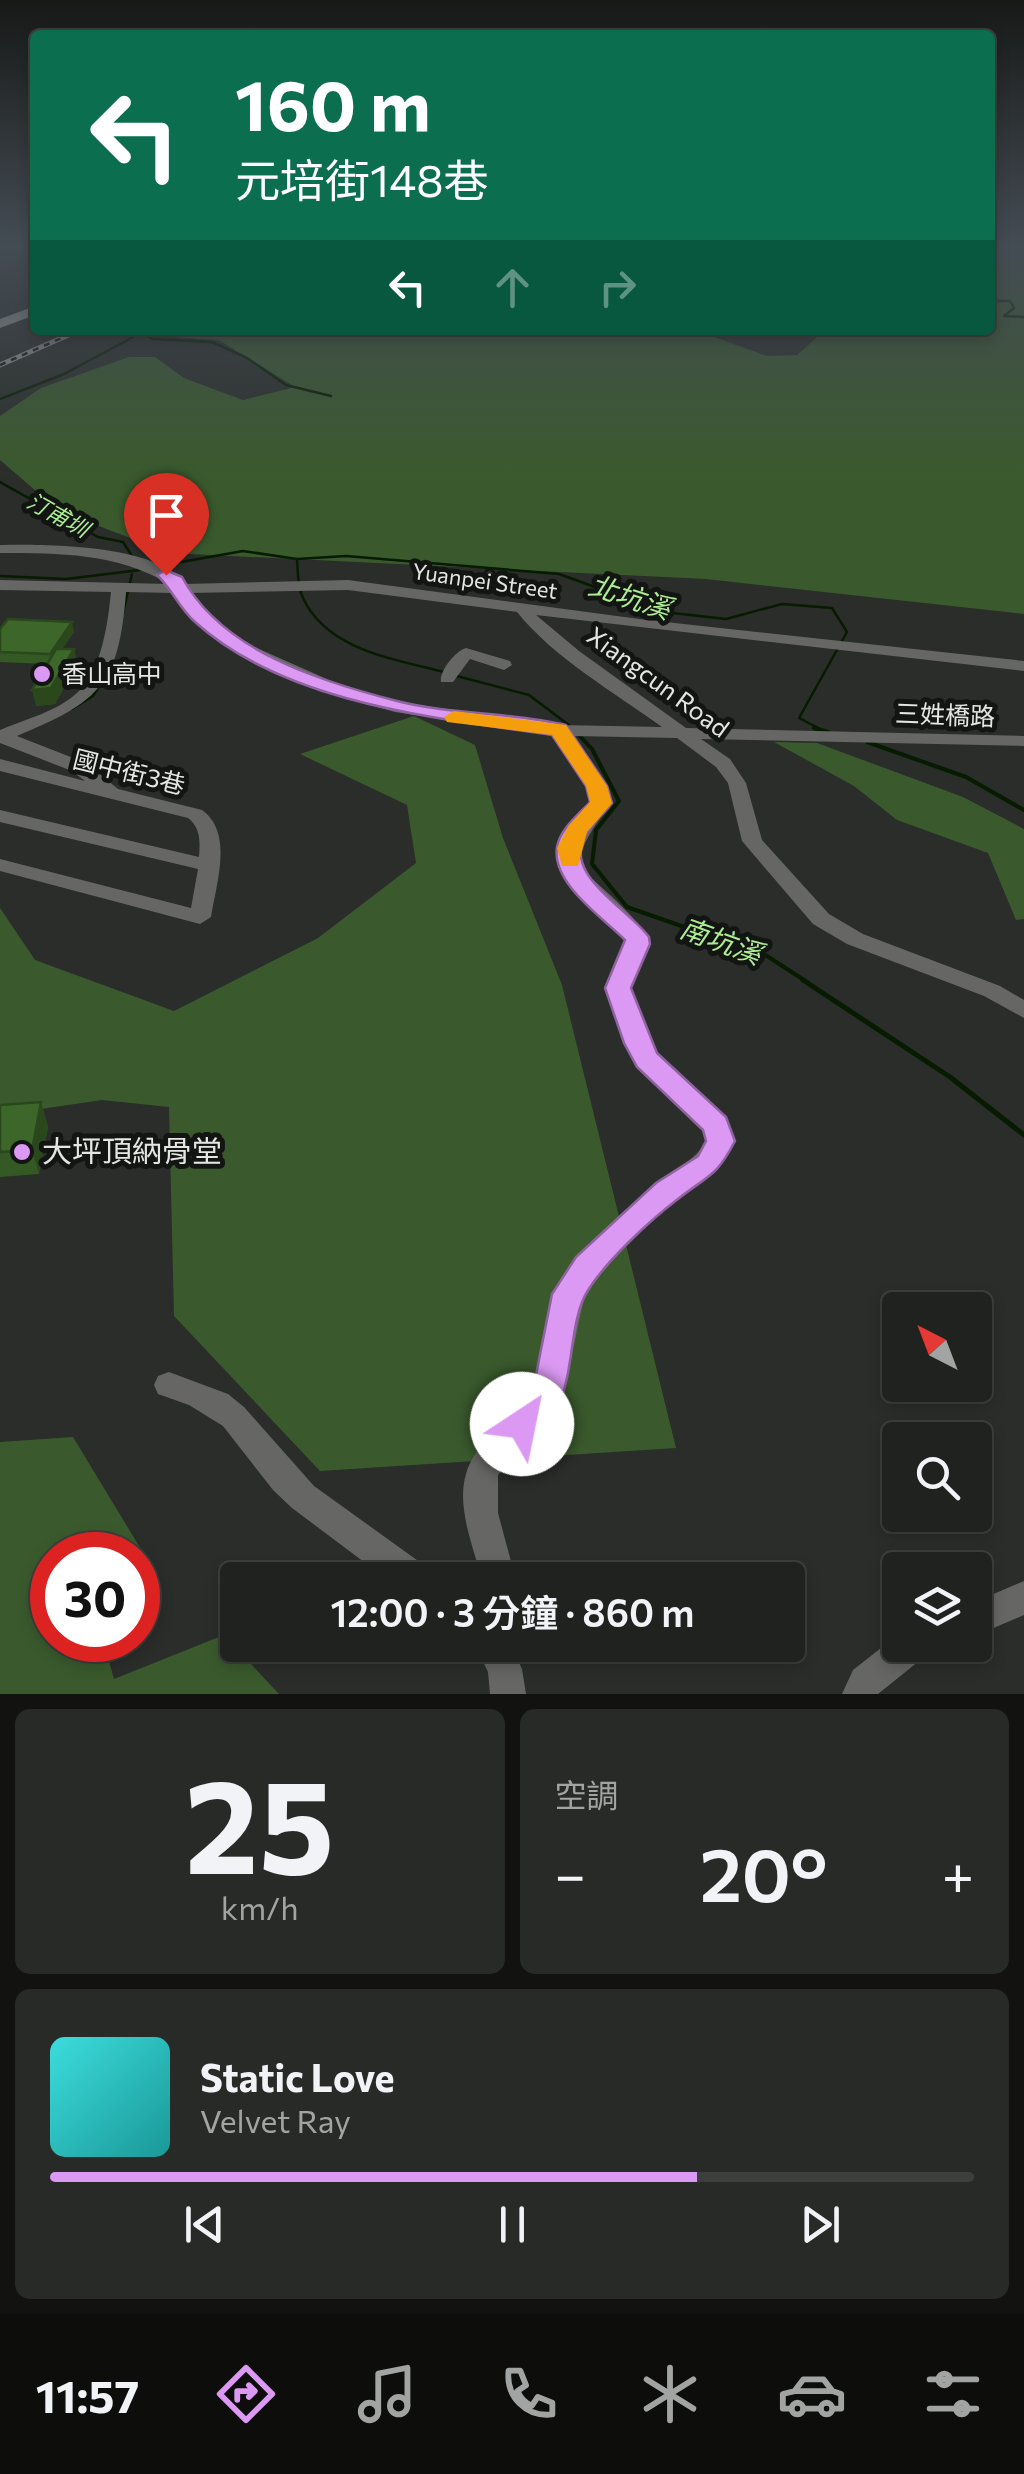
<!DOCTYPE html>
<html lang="zh-TW">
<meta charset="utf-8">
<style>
body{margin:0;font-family:Commissioner,"Noto Sans TC",sans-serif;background:#282a28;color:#f1f3f6;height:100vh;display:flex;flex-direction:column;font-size:38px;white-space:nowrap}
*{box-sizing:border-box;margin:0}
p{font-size:32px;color:#a2a4a4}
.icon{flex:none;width:55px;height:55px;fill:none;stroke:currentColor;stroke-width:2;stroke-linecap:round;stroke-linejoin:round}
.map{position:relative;height:1694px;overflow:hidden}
.drawer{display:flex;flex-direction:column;gap:15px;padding:15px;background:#121311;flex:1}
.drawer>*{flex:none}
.top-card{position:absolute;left:30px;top:30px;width:965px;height:305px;border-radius:10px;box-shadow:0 5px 15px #0003,0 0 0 2px #3d3f3d;background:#0b6e4f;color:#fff;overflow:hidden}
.needle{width:65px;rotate:318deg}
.tools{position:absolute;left:882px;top:1292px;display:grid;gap:20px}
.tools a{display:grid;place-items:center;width:110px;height:110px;border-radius:10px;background:#20221f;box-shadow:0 5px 15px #0003,0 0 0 2px #3d3f3d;font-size:50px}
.speed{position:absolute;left:30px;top:1532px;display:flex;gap:20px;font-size:50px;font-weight:700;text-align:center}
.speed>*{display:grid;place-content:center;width:130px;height:130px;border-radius:50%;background:#20221f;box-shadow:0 5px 15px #0003,0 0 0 2px #3d3f3d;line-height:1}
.speed .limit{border:15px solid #d22;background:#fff;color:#111}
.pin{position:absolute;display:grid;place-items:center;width:85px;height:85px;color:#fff;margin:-102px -42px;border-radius:50% 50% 50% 0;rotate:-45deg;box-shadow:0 0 10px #0007}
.pin .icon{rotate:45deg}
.me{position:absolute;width:110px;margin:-55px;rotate:34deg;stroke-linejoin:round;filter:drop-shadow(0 0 8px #0008)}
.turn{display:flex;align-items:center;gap:35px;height:210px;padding:0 40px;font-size:45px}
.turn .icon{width:130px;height:130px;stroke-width:2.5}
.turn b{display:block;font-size:70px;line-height:85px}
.lanes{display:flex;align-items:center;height:95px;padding:0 40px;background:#0003;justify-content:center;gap:50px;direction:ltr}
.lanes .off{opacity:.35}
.big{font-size:75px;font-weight:600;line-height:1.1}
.drawer .tile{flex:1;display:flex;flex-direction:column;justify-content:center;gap:15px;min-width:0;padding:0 35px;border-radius:15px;background:#282a28}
.drawer .dial{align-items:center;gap:0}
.dial b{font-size:130px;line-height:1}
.song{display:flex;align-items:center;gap:30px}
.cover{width:120px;height:120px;border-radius:15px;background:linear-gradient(135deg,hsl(180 70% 55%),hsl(180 70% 35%))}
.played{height:10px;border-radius:5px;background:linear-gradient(90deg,#dc99f4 70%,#3d3f3d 70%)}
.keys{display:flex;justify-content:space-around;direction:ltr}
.heat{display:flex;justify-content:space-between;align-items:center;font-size:55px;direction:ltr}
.drawer .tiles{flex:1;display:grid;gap:15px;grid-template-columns:1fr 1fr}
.tile:last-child{grid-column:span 2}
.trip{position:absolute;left:220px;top:1562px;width:585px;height:100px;border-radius:10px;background:#20221f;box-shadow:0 5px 15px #0003,0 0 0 2px #3d3f3d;font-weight:600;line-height:100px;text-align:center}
.tabs{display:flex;height:160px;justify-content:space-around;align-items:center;background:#0d0e0c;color:#a2a4a4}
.tabs .icon{width:70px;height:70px}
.tabs .on{color:#dc99f4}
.tabs b{font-size:45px;color:#f1f3f6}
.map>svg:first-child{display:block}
.green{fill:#3a5a2d}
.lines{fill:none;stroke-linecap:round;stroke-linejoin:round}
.stream-far2{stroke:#061b00;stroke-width:2.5}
.stream-far1{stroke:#061b00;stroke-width:4}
.stream{stroke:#061b00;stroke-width:5}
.minor{fill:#666765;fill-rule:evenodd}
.major{fill:#9fa29e;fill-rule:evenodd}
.rail-casing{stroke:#969895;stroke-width:5}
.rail{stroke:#131513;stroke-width:2.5;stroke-dasharray:6;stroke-linecap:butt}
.wall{fill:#345924}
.shaded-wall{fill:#2b481d}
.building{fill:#3d672a;stroke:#2b481d;stroke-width:2.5}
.route{fill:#dc99f4;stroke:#8f639f;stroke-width:2.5}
.slow{fill:#f59e0b}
.poi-dot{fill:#dc99f4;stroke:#131513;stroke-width:4}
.labels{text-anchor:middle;stroke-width:10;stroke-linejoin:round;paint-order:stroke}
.far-water-label{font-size:22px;font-style:italic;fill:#adec94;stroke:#131513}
.far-street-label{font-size:22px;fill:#e4e6e3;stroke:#131513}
.poi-label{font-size:25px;fill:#e4e6e3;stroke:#131513;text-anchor:start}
.street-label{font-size:25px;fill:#e4e6e3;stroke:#131513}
.water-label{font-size:28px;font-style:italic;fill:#adec94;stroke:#131513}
.near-poi-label{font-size:30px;fill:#e4e6e3;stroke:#131513;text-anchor:start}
</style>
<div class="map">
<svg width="1024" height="1694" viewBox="0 0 1024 1694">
<rect width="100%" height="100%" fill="#2a2d29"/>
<g class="green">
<polygon points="990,244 1024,244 1024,614 706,579 170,553 59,511 0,460 0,416 41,388 129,357 155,357 184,378 243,400 295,387 219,340 173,337 189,330 695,330 767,356 797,355 825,330 990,330"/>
<polygon points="414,716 475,745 503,838 562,985 676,1448 320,1471 174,1316 169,1107 102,1100 0,1115 0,908 35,960 174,1011 318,938 416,863 407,805 300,754"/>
<polygon points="774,742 817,743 963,797 1024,829 1024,919 1016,920 988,853 897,820 854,786"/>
<polygon points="73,1437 153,1569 138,1578 138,1555 52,1555 52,1640 103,1640 114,1679 224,1635 279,1694 0,1694 0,1442"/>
</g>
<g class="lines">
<g class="stream-far2">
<polyline points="990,301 1010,301 1014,308 1004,316 1024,317"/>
<polyline points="140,330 152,339 212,342 247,358 286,385 331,396"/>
<polyline points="0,399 64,374 137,335"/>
<polyline points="0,482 98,537 123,542 134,559"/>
<path d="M297,559C298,571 297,586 303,598C327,650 394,659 444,672"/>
<polyline points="159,566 243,551 297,559 346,556 559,574 664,612 726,619 782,604 832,608 847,632 799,718 824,731"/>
<polyline points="0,576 66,579 140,570"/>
<polyline points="123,613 132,574"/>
<polyline points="453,675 529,695 570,726"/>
<polyline points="72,709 93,696 106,675"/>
</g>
<g class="stream-far1">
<polyline points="814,728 828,732"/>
<polyline points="577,733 592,749 619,801 596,830 592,864 627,907 767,956 807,982"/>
<polyline points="867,742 966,777 1024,810"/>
</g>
<polyline class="stream" points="803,980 950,1077 1024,1135"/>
<g class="minor">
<path d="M0,545C43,544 159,544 184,584L348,580L647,620L1024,661V671L536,615L579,651L686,728L1024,736V746L701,739L730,759L746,783L762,840L829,914L863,934L1000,986L1024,1000V1018L984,996L847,944L813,924L742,841L728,783L716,767L677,738L572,736L605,786L611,803C558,875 583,863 632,917C640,926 647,933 649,944L629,988C636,1007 640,1030 651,1047C676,1084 714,1096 733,1141L712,1172L644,1225L597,1274L584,1298L569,1369L559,1395L544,1420L498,1475V1513L516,1580H482C474,1548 456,1508 466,1474C477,1438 513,1420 531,1389C558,1342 541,1296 586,1248C607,1225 631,1205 655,1186C674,1171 694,1161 707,1141C694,1107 659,1091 637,1063C620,1041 615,1014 607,988L627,944L626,938C578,880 527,880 591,803L587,786L553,735L395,712L326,692L229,647L177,601L172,593L126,592C119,685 99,702 17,736L86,763L118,789L202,810C234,833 216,884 211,917L200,924L0,871V859L191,908L198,869L0,822V810L199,857C200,842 201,828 188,818L0,771V759L85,781L72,771L0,743V730C26,719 59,711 79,691C102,669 108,622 111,592L0,590V580L169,584C117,553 59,553 0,553ZM348,590L517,612C555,659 614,692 662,727L559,725L397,702L338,684L241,641L188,593Z"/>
<path d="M466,648L510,661L512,665L504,670L470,659L453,682H441C439,672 455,651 466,648Z"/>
<polygon points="169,1372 228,1394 244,1407 314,1486 428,1568 433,1580 388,1580 292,1508 273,1490 223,1426 189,1405 158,1394 154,1385 158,1376"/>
<polygon points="1024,1581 1024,1615 975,1636 975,1602"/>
<polygon points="900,1633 900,1645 929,1645 924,1657 878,1694 842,1694 853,1670"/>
<polygon points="475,1645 511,1645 522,1669 526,1694 490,1694 488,1672"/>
</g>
<polygon class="major" points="35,306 35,315 0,328 0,319"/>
<defs>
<polyline id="rail" points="0,365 80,330"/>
</defs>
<use href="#rail" class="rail-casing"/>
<use href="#rail" class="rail"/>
</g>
<g class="wall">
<polygon points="0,629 74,632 62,649 74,649 77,664 55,704 36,706 47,664 0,662"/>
<polygon points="41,1102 48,1127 39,1174 0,1177 0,1105"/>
</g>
<g class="shaded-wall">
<polygon points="72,622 74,632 52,664 50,654"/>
<polygon points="74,649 77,664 55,704 36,706 32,690"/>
<polygon points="41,1102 48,1127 39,1174 32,1150"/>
</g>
<g class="building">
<polygon points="8,619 72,622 50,654 0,652 0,629"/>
<polygon points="56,649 74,649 51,688 32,690"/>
<polygon points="41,1102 32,1150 0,1152 0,1105"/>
</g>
<linearGradient id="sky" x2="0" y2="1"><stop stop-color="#171917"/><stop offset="0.51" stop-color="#444c54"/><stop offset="1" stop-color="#444c54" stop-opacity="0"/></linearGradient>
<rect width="1024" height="481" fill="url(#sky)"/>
<path class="route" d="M166,570L182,577C222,651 319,681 397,701C452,715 511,712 566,725L607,786L612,803C604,814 592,823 586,834C561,875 629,909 649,937L650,944L631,988L657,1053L726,1117L735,1141C716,1178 708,1175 678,1199C649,1221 605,1262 587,1292C562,1334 583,1416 522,1440L509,1435L504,1424L536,1375L552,1294L576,1257L656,1183L698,1156L706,1141L703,1130L637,1067L624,1043L605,988L625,940C602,917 551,883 557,847C560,829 579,814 590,802L586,786L552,735C436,718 286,704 195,622C179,608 172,589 157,575Z"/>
<polygon class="slow" points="454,711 566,725 607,786 612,803 587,832 578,866 562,866 557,848 569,825 590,802 586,786 552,735 447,722 444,717"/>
<g class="poi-dot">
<circle cx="42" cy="674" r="10"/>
<circle cx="22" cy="1152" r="10"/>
</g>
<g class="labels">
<g class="far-water-label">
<text transform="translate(58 515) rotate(29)" y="8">汀甫圳</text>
</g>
<g class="far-street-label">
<text transform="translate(485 581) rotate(8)" y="8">Yuanpei Street</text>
</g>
<g class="poi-label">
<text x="62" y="683">香山高中</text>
</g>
<g class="street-label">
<text transform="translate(658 682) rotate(36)" y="9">Xiangcun Road</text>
<text transform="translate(945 715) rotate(2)" y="9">三姓橋路</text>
<text transform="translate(129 772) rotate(14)" y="9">國中街3巷</text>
</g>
<g class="water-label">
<text transform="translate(630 597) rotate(18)" y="10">北坑溪</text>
<text transform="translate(721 941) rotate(20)" y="10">南坑溪</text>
</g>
<g class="near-poi-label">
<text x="42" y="1162">大坪頂納骨堂</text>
</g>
</g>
</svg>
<div class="tools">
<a><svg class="needle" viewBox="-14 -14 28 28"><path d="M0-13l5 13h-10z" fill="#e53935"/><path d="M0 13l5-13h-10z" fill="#a2a4a4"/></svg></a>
<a><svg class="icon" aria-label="search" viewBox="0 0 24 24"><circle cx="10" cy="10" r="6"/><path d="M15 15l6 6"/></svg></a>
<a><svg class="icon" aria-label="layers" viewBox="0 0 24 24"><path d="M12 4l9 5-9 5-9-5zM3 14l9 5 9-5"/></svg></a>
</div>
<div class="speed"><div class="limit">30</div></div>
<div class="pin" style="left:166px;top:575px;background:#d93025"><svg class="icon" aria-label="arrive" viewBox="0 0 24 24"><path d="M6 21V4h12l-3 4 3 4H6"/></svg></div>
<svg class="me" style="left:522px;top:1424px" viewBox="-20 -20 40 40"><circle r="19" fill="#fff"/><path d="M0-13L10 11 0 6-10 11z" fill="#dc99f4"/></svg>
<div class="trip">12:00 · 3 分鐘 · 860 m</div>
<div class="top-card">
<div class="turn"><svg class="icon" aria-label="left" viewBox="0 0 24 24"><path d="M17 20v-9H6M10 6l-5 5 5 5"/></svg><div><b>160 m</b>元培街148巷</div></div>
<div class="lanes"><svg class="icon" aria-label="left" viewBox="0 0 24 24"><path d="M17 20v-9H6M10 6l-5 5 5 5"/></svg><svg class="icon off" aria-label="ahead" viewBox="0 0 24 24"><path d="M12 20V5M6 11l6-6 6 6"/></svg><svg class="icon off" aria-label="right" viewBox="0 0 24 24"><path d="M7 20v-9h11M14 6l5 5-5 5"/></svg></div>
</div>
</div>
<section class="drawer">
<div class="tiles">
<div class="tile dial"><b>25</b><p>km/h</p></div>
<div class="tile"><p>空調</p>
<div class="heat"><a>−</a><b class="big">20°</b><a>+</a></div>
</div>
<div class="tile">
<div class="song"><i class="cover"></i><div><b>Static Love</b><p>Velvet Ray</p></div></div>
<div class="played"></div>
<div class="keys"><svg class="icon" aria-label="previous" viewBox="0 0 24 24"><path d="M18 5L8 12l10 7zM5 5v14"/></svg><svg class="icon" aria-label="pause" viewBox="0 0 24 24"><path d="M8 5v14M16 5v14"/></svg><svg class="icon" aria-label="next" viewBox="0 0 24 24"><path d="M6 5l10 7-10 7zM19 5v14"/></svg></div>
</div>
</div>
</section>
<nav class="tabs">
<b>11:57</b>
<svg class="icon on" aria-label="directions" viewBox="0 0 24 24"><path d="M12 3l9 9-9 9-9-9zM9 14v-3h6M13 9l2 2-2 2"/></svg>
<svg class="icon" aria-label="music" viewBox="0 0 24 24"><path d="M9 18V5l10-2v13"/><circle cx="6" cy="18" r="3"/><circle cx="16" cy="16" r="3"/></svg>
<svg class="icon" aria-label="phone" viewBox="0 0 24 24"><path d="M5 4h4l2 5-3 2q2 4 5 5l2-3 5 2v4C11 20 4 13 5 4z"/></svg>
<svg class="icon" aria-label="climate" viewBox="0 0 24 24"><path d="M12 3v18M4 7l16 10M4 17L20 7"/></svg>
<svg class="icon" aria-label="car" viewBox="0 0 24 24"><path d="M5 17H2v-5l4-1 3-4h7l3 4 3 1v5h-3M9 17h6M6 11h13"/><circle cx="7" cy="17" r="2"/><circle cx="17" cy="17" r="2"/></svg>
<svg class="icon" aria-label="filters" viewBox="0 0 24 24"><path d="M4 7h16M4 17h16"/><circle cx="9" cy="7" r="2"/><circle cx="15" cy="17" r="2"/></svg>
</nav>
